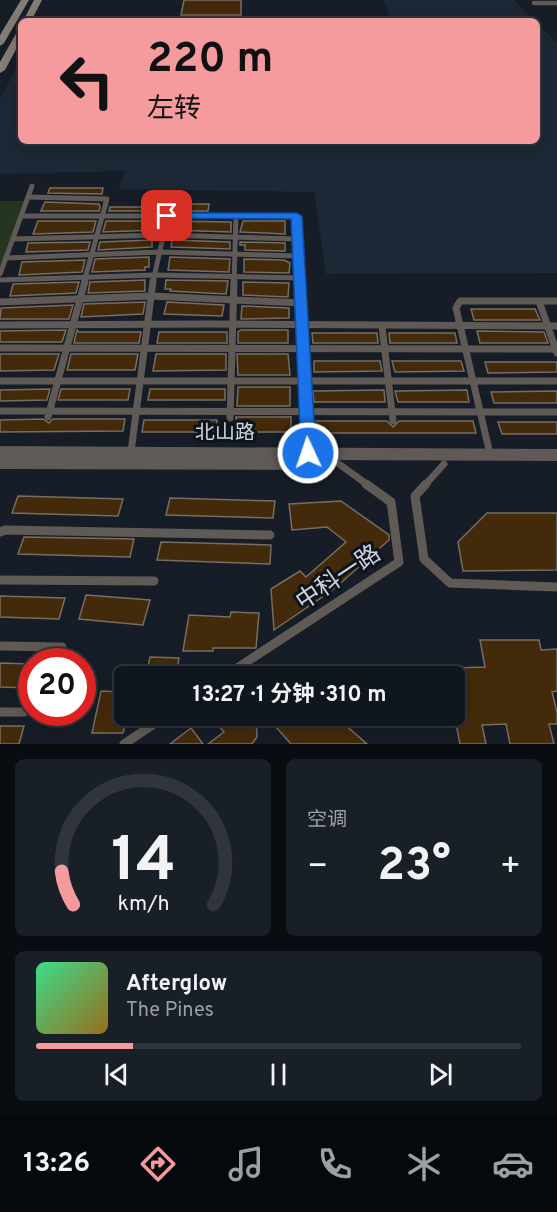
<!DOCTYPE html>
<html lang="zh">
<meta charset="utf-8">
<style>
body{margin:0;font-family:Overpass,"Noto Sans SC",sans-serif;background:#191f26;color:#f1f3f6;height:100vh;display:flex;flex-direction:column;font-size:22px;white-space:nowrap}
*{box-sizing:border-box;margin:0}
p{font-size:20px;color:#9c9fa4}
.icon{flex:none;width:33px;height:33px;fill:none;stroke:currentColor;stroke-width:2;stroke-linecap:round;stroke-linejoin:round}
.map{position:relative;height:744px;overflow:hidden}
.details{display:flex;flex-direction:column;gap:15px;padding:15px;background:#090c10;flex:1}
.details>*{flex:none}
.hud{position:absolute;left:18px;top:18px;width:522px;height:126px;border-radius:9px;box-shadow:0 3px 15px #0003,0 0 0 2px #30353b;background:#f59b9d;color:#111;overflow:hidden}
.speed{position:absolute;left:18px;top:648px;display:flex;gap:12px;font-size:30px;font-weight:700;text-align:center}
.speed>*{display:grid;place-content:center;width:78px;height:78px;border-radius:50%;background:#10161d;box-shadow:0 3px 15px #0003,0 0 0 2px #30353b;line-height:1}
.speed .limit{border:9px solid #d22;background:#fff;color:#111}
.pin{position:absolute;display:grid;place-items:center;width:51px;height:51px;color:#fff;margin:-26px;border-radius:12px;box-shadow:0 3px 9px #0006}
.me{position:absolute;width:66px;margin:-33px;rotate:357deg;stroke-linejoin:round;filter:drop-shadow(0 0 4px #0008)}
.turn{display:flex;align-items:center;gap:21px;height:126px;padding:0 30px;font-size:27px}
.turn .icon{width:78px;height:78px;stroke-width:2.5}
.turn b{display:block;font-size:42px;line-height:51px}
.big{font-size:45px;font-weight:700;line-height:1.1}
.details .card{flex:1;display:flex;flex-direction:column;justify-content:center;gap:9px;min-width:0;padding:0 21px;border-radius:9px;background:#191f26}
.details .dial{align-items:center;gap:0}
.dial svg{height:156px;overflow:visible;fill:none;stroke:#30353b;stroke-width:7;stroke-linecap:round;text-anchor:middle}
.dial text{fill:#f1f3f6;stroke:none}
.song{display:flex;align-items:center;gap:18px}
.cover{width:72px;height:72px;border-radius:9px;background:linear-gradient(135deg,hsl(150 70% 55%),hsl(40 70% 35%))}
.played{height:6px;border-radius:3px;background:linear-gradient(90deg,#f59b9d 20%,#30353b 20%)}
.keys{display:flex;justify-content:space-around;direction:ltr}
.heat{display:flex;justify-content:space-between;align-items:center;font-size:33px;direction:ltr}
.details .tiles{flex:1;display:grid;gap:15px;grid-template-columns:1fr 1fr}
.card:last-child{grid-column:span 2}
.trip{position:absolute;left:114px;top:666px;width:351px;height:60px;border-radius:9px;background:#10161d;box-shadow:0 3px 15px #0003,0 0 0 2px #30353b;font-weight:700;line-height:60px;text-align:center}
.menu{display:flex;height:96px;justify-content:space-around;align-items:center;background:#06090c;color:#9c9fa4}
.menu .icon{width:42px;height:42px}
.menu .current{color:#f59b9d}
.menu b{font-size:27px;color:#f1f3f6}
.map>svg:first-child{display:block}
.built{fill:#1c2835}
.green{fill:#25351f}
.building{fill:#432a0b;stroke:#786d62;stroke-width:1.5}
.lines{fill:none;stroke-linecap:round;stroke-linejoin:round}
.service-far3{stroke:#5f5a55;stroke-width:4.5}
.service-far2{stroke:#5f5a55;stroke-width:5}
.service-far1{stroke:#5f5a55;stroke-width:7}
.service{stroke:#5f5a55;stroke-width:9}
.tertiary{fill:#5f5a55;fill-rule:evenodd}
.secondary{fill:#847d75;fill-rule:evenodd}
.route{fill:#1a73e8;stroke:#114b97;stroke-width:1.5}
.labels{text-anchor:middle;stroke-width:6;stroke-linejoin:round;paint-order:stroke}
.street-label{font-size:20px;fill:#cfd4db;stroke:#0d141d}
.near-street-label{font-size:24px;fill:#cfd4db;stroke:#0d141d}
</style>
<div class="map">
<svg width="557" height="744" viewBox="0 0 557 744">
<rect width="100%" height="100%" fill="#161d27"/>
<g class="built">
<polygon points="384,0 514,0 534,21 390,21"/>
<polygon points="537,24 557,42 557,273 326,274 314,192 119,189 125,171 0,174 0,99 17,66 21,66 21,141 537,141"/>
</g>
<polygon class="green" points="0,201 26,201 0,269"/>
<g class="building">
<polygon points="184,0 241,0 241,15 181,15"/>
<polygon points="50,188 103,188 102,194 48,193"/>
<polygon points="45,202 99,204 100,207 99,211 41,211"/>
<polygon points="178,204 209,204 208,211 174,211"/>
<polygon points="110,207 165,207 164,211 109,211"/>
<polygon points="38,221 96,221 93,232 33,234"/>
<polygon points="106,221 162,221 159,230 103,232"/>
<polygon points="171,221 231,222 231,232 169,230"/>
<polygon points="243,221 285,221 285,234 240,232"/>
<polygon points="152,240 152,247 98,250 100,242"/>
<polygon points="172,240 230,242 230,249 171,247"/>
<polygon points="90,242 88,250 26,252 28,243"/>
<polygon points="240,242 285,243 285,251 245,250 245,245 240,245"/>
<polygon points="149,257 149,267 145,267 145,270 92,272 95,259"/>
<polygon points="170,257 230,259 229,272 168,270"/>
<polygon points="244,259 284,260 290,263 289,273 244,272"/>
<polygon points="85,260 82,272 19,275 22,262"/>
<polygon points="145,280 145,291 88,293 90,282"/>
<polygon points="166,280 228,281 226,294 170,291 171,289 165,289"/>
<polygon points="79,282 76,293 10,296 13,284"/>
<polygon points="243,282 289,283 288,297 243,295"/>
<polygon points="145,302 143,314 81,317 84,304"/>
<polygon points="167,302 224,305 222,316 164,314"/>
<polygon points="73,305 69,319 0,319 1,308"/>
<polygon points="242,306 289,308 289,318 241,319"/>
<polygon points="471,309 535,309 540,320 474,320"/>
<polygon points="66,330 62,342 0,342 0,331"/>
<polygon points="77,330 79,332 141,332 139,343 74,343"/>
<polygon points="241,330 288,330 288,343 238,343 238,332"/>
<polygon points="477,331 544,332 548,343 480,343"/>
<polygon points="159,332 227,332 227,343 157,343"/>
<polygon points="312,333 377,333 378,343 313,343"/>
<polygon points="389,333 455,333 457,343 390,343"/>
<polygon points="0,354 59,354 54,370 0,371"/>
<polygon points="71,354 138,354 135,370 67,370"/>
<polygon points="156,354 226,354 226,370 153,371"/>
<polygon points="237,354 288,354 290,375 238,375"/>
<polygon points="314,361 380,361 382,371 314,372"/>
<polygon points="392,361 461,361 464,371 395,372"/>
<polygon points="485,362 557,362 557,372 488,373"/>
<polygon points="238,387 290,387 290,406 237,406"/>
<polygon points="50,389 47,400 0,401 0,390"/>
<polygon points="61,389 130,389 128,400 58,400"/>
<polygon points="150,389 225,389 225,400 148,400"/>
<polygon points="384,390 385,402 314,402 313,391"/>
<polygon points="467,390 469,402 398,402 395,391"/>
<polygon points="557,391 557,403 494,403 491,392"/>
<rect x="236" y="417" width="55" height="15"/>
<polygon points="43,419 49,423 53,419 125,419 123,431 0,432 0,420"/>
<polygon points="144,420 217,420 216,432 142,432"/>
<polygon points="314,421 387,421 393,427 399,421 473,421 476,433 315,433"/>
<polygon points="498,422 557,422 557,434 502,434"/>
<polygon points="18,496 123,499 118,516 12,513"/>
<polygon points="170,498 275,501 273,518 166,515"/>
<polygon points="341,501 389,535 389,540 334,589 274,630 271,589 300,571 306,577 346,542 327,527 292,530 289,504"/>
<polygon points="487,513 557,513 557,570 463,571 458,542"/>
<polygon points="24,537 134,539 130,557 18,554"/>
<polygon points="161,542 271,545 270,564 157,560"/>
<polygon points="86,595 150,600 143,625 79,619"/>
<polygon points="0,596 65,598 59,619 0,617"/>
<polygon points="231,612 259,613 256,648 213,648 213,651 183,651 189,615 230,617"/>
<polygon points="480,640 539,640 541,650 557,649 557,691 552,692 557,712 557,724 549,724 554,744 510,744 506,724 482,725 486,744 460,744 454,713 454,668 485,667"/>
<polygon points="150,657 179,658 176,676 146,676"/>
<polygon points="0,663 32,664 32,688 0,687"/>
<polygon points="101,691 124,692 124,716 127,716 123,733 92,733"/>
<polygon points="210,716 256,716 257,737 252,744 208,744 224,732"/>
<polygon points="276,716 335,716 367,744 291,744 275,726"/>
<polygon points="0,726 24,726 19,744 0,744"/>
<polygon points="191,728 203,744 170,744"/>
</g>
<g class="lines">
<polyline class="service-far3" points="534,3 557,3"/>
<g class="service-far2">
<polyline points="28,197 107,199 84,282"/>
<polyline points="21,216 297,216 300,282"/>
<polyline points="13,239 163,235 298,239"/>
<polyline points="6,258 160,252 299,256"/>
<polyline points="0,274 32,186"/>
<polyline points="0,280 155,275 300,278"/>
<polyline points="153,282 170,205"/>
<polyline points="234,282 236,216"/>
</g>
<g class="service-far1">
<polyline points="300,281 308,453"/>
<polyline points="539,301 557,353"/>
<polyline points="0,302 151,296 301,303"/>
<polyline points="0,325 209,324 557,326"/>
<polyline points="382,326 393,421"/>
<polyline points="0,348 557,349"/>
<polyline points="0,381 557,381"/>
<polyline points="0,411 557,412"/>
<polyline points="48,417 85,281"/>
<polyline points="230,418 234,281"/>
<polyline points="131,452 153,281"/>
<polyline points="490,454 456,308 460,301 557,301"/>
<polyline points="339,464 368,485"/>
<polyline points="425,485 444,464"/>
</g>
<g class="service">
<polyline points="426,484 415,496 424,559 450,583 557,587"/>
<polyline points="0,532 5,530 270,535"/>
<polyline points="0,580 154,581"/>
<polyline points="0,646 62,647"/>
<polyline points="225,676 399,562 391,502 366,484"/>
<polyline points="0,712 24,712"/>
<polyline points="124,744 166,716"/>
</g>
<polygon class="tertiary" points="0,446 557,449 557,461 315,460 317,464 315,468 309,470 0,469"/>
<g class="secondary">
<polygon points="21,0 29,0 4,43 0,46 0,35"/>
<polygon points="34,0 42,0 31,21 23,21"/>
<polygon points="21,29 21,40 5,70 0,73 0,62 17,32"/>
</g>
</g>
<polygon class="route" points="167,213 297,213 302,216 316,453 314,457 303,457 301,453 291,219 163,218 163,214"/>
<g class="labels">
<g class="street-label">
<text x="225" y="439">北山路</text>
</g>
<g class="near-street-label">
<text transform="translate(338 577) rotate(-34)" y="8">中科一路</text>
</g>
</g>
</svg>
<div class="speed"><div class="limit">20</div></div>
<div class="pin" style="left:167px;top:216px;background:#d93025"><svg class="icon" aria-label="arrive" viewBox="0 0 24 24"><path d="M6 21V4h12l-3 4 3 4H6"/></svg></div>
<svg class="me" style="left:308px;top:453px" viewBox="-20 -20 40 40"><circle r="17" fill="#1a73e8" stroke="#fff" stroke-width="3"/><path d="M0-11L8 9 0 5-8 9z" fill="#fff"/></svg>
<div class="trip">13:27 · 1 分钟 · 310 m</div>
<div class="hud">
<div class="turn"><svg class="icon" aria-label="left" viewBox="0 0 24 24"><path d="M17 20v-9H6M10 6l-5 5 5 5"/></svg><div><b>220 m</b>左转</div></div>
</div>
</div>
<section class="details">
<div class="tiles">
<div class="card dial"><svg viewBox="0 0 100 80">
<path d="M14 69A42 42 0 1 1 86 69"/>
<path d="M14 69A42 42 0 0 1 8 52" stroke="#f59b9d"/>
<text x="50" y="56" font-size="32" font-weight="700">14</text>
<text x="50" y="72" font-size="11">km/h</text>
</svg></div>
<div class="card"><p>空调</p>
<div class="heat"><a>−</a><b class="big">23°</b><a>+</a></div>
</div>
<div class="card">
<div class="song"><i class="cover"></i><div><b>Afterglow</b><p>The Pines</p></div></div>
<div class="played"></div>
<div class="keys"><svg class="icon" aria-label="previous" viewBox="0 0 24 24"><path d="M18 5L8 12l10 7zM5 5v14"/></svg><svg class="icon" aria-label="pause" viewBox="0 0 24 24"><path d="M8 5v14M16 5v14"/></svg><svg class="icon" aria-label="next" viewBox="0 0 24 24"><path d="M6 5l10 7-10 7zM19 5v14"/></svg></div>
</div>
</div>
</section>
<nav class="menu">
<b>13:26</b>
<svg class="icon current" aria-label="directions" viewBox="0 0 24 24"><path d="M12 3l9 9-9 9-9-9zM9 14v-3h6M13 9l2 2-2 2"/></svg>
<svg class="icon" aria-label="music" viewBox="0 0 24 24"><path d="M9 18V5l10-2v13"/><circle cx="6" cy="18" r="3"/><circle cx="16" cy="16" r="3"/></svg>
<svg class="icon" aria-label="phone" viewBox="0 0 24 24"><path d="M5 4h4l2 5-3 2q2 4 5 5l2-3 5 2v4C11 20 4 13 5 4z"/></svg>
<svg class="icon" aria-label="climate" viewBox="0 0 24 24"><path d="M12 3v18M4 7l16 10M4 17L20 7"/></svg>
<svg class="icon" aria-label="car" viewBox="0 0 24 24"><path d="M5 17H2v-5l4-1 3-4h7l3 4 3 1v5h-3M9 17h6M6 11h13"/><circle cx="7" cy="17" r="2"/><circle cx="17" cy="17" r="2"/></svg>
</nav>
